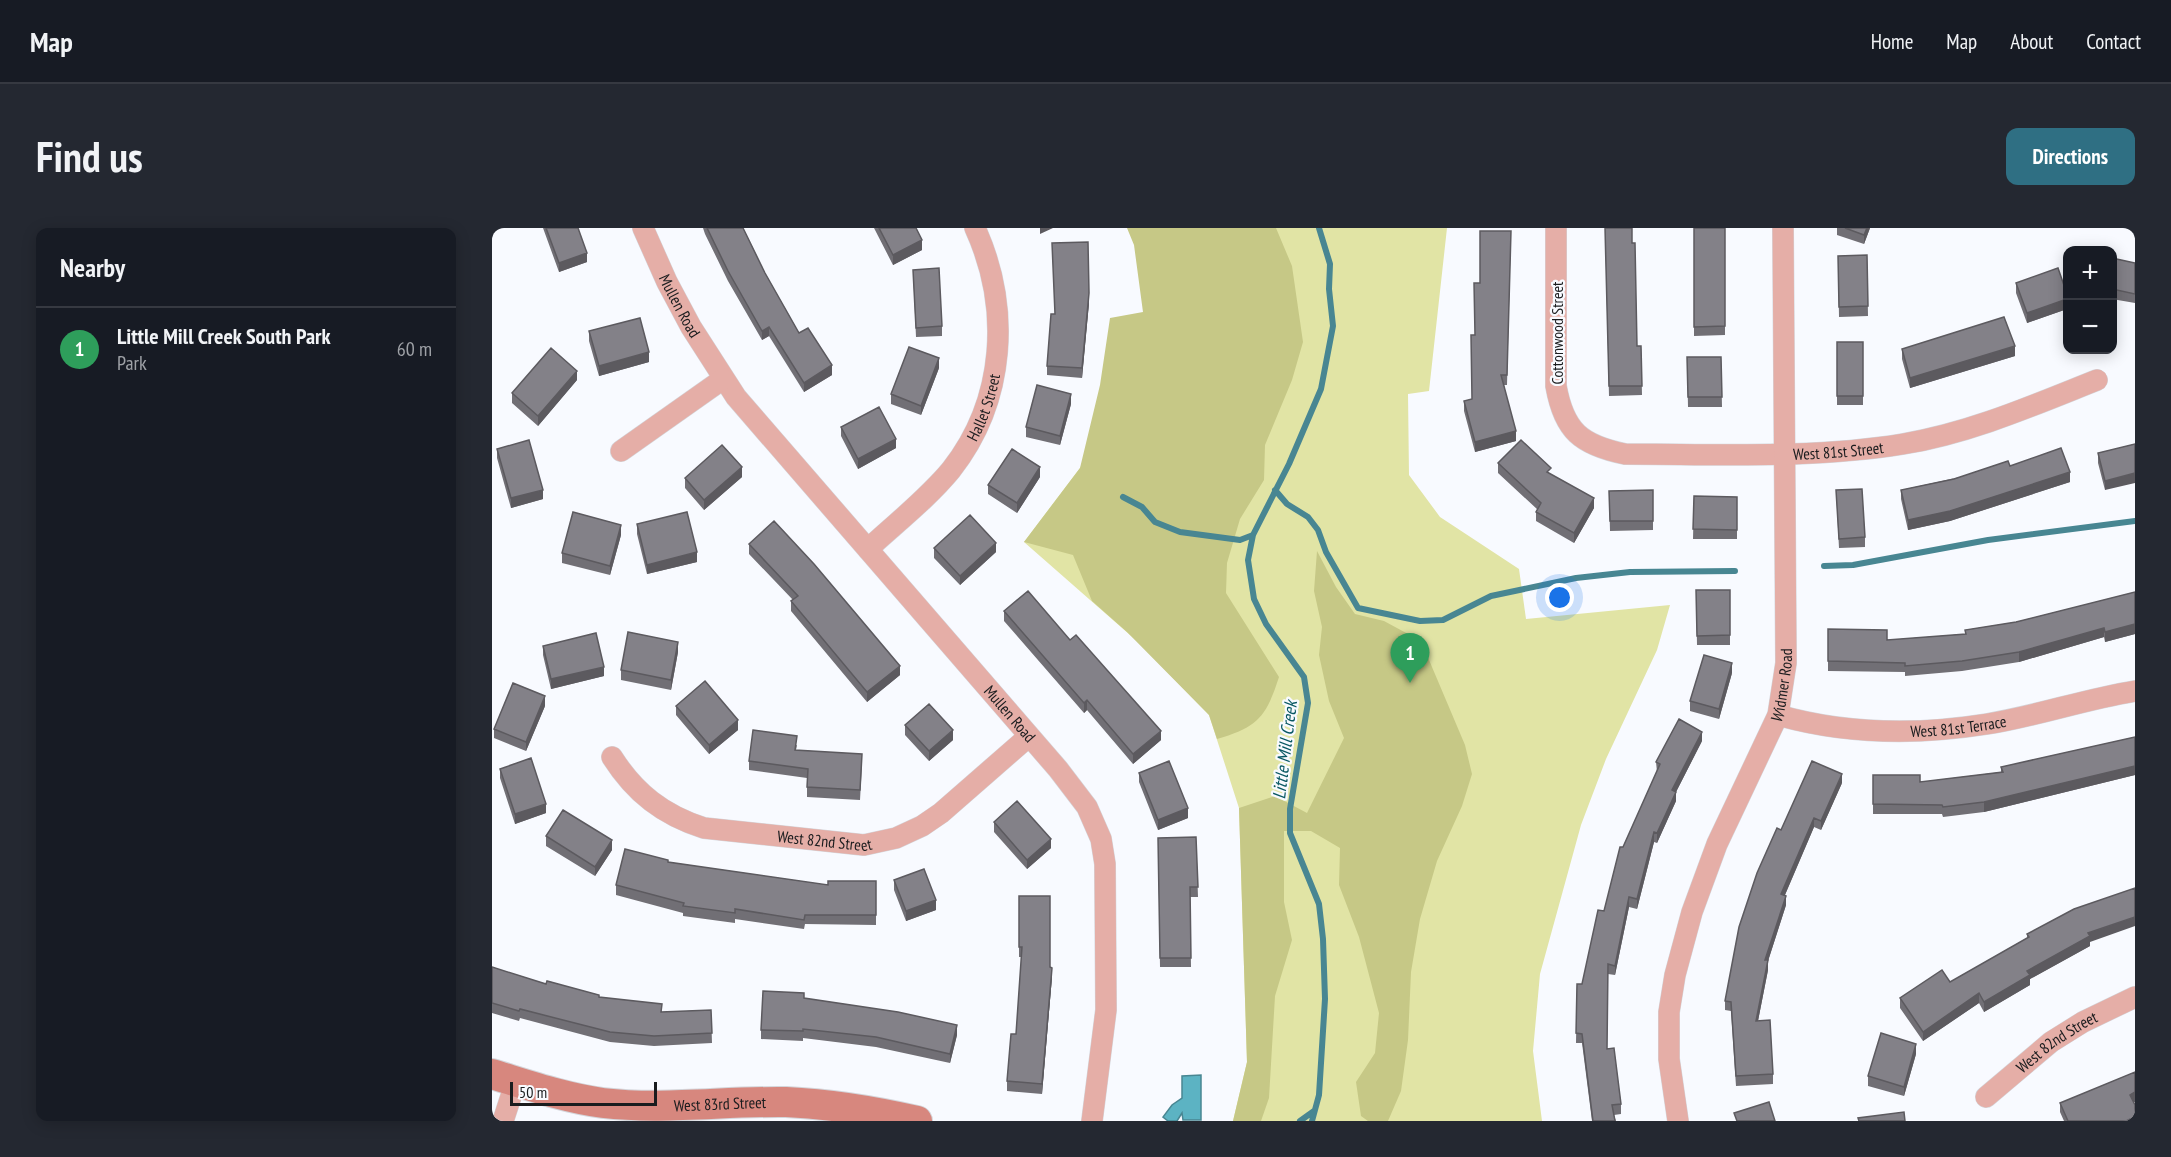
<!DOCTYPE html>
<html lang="en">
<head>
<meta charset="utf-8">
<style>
	body { margin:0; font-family:"PT Sans Narrow",sans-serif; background:#242831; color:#f1f3f6 }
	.controls { position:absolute; right:18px; top:18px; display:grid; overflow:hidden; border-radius:12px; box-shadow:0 3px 15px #0003 }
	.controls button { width:54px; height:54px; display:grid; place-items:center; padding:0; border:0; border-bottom:2px solid #363941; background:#171b24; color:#f1f3f6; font:30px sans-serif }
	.scale { position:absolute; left:18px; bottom:15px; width:147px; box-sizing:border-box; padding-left:6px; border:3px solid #1a1c1e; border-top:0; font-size:16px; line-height:21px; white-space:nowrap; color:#1a1c1e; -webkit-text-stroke:4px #f8faff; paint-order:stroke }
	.you { position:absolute; left:1068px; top:370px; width:21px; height:21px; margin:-15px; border:4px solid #fff; border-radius:50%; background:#1a73e8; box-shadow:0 0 0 9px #1a73e833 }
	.badge { display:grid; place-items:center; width:39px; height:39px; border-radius:50%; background:#2f6f83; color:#fff; font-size:20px; font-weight:700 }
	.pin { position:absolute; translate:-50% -50px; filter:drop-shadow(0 2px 3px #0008) }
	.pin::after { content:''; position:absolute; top:32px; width:21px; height:18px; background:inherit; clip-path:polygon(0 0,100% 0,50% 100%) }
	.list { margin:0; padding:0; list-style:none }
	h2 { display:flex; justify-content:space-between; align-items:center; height:78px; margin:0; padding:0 24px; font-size:26px }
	h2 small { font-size:20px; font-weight:400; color:#9ea1a6 }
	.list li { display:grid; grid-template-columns:39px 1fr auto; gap:18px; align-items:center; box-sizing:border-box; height:84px; padding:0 24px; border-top:2px solid #363941 }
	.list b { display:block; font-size:22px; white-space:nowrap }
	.list p { margin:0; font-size:20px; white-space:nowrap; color:#9ea1a6 }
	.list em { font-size:20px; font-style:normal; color:#9ea1a6 }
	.map { position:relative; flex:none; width:1643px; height:893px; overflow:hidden; border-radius:12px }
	header { display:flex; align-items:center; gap:36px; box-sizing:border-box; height:84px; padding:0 30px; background:#171b24; border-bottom:2px solid #363941 }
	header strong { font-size:28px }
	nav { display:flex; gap:33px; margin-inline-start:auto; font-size:21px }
	.intro { display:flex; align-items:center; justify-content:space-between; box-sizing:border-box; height:144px; padding:0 36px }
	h1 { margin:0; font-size:42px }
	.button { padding:15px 27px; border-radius:12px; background:#2f6f83; color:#fff; font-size:21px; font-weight:700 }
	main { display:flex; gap:36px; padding:0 36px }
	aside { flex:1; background:#171b24; border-radius:12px; box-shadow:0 3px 15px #0003 }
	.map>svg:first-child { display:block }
</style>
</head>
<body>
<header>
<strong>Map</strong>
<nav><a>Home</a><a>Map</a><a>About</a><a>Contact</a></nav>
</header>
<div class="intro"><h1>Find us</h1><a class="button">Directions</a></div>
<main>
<aside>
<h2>Nearby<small></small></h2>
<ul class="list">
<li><span class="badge" style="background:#2e9e5b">1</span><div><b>Little Mill Creek South Park</b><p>Park</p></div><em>60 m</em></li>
</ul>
</aside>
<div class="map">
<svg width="1643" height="893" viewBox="0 0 1643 893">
	<rect width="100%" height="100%" fill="#f8faff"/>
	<path fill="#e1e4a5" d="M647,0H955L937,163L916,166L917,247L948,289L1027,341L1034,391L1178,377L1165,422L1114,531L1089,597L1048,746L1041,823L1050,893H741L755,834L747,580L717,487L646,414L532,314L588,240L653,117Z"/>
	<path fill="#c6c886" d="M635,0H784L800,38L811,114L800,152L773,217L772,252L748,291L735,335L734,365L787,449C774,489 766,499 725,511L717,487L635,404L600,373L581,327L532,314L588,240L608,157L618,90L651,84L642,17Z
		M825,323L844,359L863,386L892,393L929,413L973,517L980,546L970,578L945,633L928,691L919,744L916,812L909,863L896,893H876L869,888L864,854L883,825L887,785L867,709L847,657L848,620L819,603H792V674L800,712L783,768L777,870L769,893H741L755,834L747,580L783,568L815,585L852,510L837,473L827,427L830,399L822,363Z"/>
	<path fill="#5cb3c3" stroke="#488692" stroke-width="1.5" d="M709,847V892H691L690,885L685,893H676L671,889L680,877L690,870V848Z"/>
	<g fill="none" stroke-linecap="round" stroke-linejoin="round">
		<path stroke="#488692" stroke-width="6" d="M783,262L795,276L816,289L826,302L834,324L866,380L928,393L951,392L999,368L1084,350L1138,344L1243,343
			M631,269L650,279L663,294L688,304L748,312L761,307
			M1332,338L1361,337L1496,312L1643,293
			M808,893L822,883
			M820,893L827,867L833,771L831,711L827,676L798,605V581L816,475L812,449L774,396L762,371L756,332L761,307L797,236L829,161L841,98L837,61L838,36L827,0"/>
		<defs>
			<g id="street">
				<path id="s1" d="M151,0L175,54L199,99L244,169L566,541L595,579L609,611L613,636L614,782L600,893"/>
				<path id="s2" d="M1064,0V158C1072,203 1089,217 1133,226C1225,226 1319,231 1411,216C1478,205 1542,177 1605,152"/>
				<path d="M129,223L231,151"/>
				<path id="s3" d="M376,321C404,295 435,271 459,242C514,172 519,79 483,0"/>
				<path id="s4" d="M1286,487C1353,506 1426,507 1495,496C1545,488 1593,471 1643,463"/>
				<path id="s5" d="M120,529C143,565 171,587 212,600L372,617L404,610L430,598L449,585L536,509"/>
				<path id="s6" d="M1494,869L1559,814L1591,794L1643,769"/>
				<path d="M11,893L24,853"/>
				<path id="s7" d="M1186,893L1177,831V784L1183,747L1200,684L1225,616L1286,487L1294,435L1291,0"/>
			</g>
			<g id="secondary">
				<path id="s8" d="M0,846C36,857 73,870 111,875C171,882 233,873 294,874C338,876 381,883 425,893"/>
			</g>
		</defs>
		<use href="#street" stroke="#d4d6db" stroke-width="22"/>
		<use href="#secondary" stroke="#d4d6db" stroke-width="32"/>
		<use href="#street" stroke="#e5aea7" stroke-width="21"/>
		<use href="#secondary" stroke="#d7877e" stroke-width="30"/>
	</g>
	<path fill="#716f75" d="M51,0H86L95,34L67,44Z
		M211,0H251L273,45L307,105L340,147L312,164L277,108L270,112L236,53L213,6Z
		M382,0H424L430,22L401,37Z
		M1113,0L1140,15L1145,118H1149L1150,167L1117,168Z
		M1202,0H1233V107L1202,108Z
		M1345,0H1378L1372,16L1345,7Z
		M1019,3L1015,157H1012L1024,213L983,224L972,183V173L980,171L983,107Z
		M1375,27L1376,88L1347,89L1346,28Z
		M1620,30L1643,35V75L1620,71Z
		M421,42L450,98V108L424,109Z
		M1524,55L1575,66V81L1535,95L1524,65Z
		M597,75L590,150L555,147V138L562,86Z
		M97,103L157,134L107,148L97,113Z
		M1345,114H1371V177H1345Z
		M1410,121L1523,128L1418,160L1410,131Z
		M1195,129H1229L1230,179H1196Z
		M447,140L429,187L399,176V166Z
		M85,152L46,198L20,175V165Z
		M579,176L568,217L534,209V199Z
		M349,199L404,220L366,241L349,208Z
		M1643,216L1613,262L1606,235V225Z
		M5,221L51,271L19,280L5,230Z
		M1006,235L1102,280L1082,315L1044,293V284L1046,282L1006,245Z
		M1518,238L1578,254L1458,293L1416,302L1409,271V262Z
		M250,249L212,282L193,260V250Z
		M548,249L525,285L496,266V257Z
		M1161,262V302L1118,303L1117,263Z
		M1344,262L1373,309V319L1347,320Z
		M1202,268L1245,269V311H1201Z
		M145,296L205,334L155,346L145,306Z
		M129,307L118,347L70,335V325Z
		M257,316L408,447L375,474L299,383V373L301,372L257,326Z
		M442,320L504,324L468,357L442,330Z
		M1204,362H1238V417H1205Z
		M1643,364V406L1613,414L1612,409L1527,434L1470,443L1413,448V444L1336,443V401L1395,412L1473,406V402L1524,394Z
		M512,383L578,412L669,512L641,536L595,482L592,485L512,393Z
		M51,418L112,448L59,461L51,427Z
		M186,424L179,462L129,452V442Z
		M1240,445L1227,491L1198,483V473Z
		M53,478L34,523L2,510V501Z
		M184,478L246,502L217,526L184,487Z
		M413,497L461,512L437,533L413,507Z
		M1643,509V547L1492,584L1451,589L1450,586H1381V547L1428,554L1509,544V539Z
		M1210,513L1184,564V573L1165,615L1162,614L1145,681L1137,679L1123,747L1116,746L1115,821L1129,876V886L1122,887L1124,893H1100L1090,815H1084L1085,756H1090L1131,619L1165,544L1164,534Z
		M305,517L304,522L370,536L368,572L315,569V550L257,542V533Z
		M8,541L54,585L23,596L8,550Z
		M647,545L696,590L666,602L647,554Z
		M1350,555L1329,602L1322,599L1293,667L1294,677L1276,733V742L1266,793L1281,846V856L1244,858L1239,783L1233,782V773L1289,602Z
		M502,594L559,620L535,641L502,604Z
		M54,608L120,622L103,648L54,618Z
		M704,609L706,669H698L699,739H668L666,610Z
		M176,634L336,657L384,653V697L313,696L312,701L243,691V695L191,688V685L124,667V657Z
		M402,652L444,682L414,693L402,662Z
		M527,668L558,739L560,749L550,866L515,863V853L524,806L530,729H527Z
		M1535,706L1598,714V718L1538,751V757L1492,784L1487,775L1431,813L1408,780V770L1458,754L1535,710Z
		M0,739L54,756L170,784L219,782L220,815L162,818L118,814L28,790L27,793L0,785Z
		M312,770L465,807L458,835L384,819L311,810V813L269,811V802Z
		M1424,826L1412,868L1376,858V848Z
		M1643,844V874H1642L1643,893H1572L1568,884V875Z"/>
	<path fill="#5c5a5f" d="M548,0H561L548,6Z
		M1375,0H1378L1372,16V7Z
		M430,12V22L401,37V27Z
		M95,25V34L67,44V35Z
		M597,65V75L590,150V140Z
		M1575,71V81L1535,95V85Z
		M277,99V108L270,112V103Z
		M1523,118V128L1418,160V150Z
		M157,124V134L107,148V138Z
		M447,130V140L429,187V178Z
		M340,137V147L312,164V155Z
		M85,143V152L46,198V188Z
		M579,166V176L568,217V208Z
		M1024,203V213L983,224V214Z
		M404,211V220L366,241V231Z
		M250,239V249L212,282V272Z
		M548,239V249L525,285V275Z
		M1578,244V254L1458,293L1416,302V292Z
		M1643,245V255L1613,262V253Z
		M51,262V271L19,280V270Z
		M1102,270V280L1082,315V305Z
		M129,297V307L118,347V338Z
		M504,315V324L468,357V348Z
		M205,324V334L155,346V337Z
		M1643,396V406L1613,414V404Z
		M1612,400V409L1527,434V424Z
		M186,414V424L179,462V452Z
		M1240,435V445L1227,491V481Z
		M408,438V447L375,474V464Z
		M112,439V448L59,461V451Z
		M53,468V478L34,523V514Z
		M595,472V482L592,485V475Z
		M246,492V502L217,526V517Z
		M461,502V512L437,533V523Z
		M669,503V512L641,536V526Z
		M1210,504V513L1184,564V573L1165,615V605L1180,562Z
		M1643,538V547L1492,584V574Z
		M1350,546V555L1329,602V593Z
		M54,576V585L23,596V586Z
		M696,580V590L666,602V592Z
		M1322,590V599L1289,676V666Z
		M1162,604V614L1145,681V671Z
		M559,611V620L535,641V632Z
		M120,612V622L103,648V639Z
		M1294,668V677L1276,733V742L1264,803V793L1273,732Z
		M1137,669V679L1123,747V738Z
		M444,672V682L414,693V683Z
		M1643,689V698L1598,714V718L1538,751V757L1492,784V774L1535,743L1596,705Z
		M560,740V749L550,866V856Z
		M1487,765V775L1431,813V804Z
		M465,797V807L458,835V826Z
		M1424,816V826L1412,868V859Z
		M1643,864V874L1638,876V867Z
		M1643,889V893H1634Z"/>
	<path fill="#838188" stroke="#5c5a5f" stroke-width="1.5" d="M54,0H86L95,25L67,35Z
		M215,0H251L273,45L307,105L316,100L340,137L312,155L277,99L270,103L236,43Z
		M387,0H424L430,12L401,27Z
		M1113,0H1140V15H1143L1145,118H1149L1150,158H1117Z
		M1202,0H1233V98L1202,99Z
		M1353,0H1375L1372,7Z
		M988,3H1019L1015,147H1009L1024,203L983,214L972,173L980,171L979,107H983L982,55H988Z
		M596,14L597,65L590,140L555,138L559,86H563L560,15Z
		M1375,27L1376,78L1347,79L1346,28Z
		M1620,30L1643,35V66L1620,61Z
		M447,40L450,98L424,100L421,42Z
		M1566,40L1575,66V71L1535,85L1524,55Z
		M1512,89L1523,118L1418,150L1410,121Z
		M148,90L157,124L107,138L97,103Z
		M1345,114H1371V168H1345Z
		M417,119L447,130L429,178L399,166Z
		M59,120L85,143L46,188L20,165Z
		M1195,129H1229L1230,169H1196Z
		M545,157L579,166L568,208L534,199Z
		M387,179L404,211L366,231L349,199Z
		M37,212L51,262L19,270L5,221Z
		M1029,212L1059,240L1055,244L1102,270L1082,305L1044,284L1049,275L1006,235Z
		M1643,216V245L1613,253L1606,225Z
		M230,217L250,239L212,272L193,250Z
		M1569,220L1578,244L1458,283L1416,292L1409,262L1462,251L1516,233L1518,238Z
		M520,221L548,239L525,275L496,257Z
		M1370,261L1373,309L1347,311L1344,262Z
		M1161,262V293H1118L1117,263Z
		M1202,268L1245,269V302L1201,301Z
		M81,284L129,297L118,338L70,325Z
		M195,284L205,324L155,337L145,296Z
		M478,287L504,315L468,348L442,320Z
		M282,293L322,336L408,438L375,464L299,373L306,368L257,316Z
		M1204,362H1238V407L1205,408Z
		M536,363L578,412L584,407L669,503L641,526L595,472L592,475L512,383Z
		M1643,364V396L1613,404L1612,400L1527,424L1470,433L1413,438V435L1336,433V401L1395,402V412L1474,406L1473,402L1524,394Z
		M136,404L186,414L179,452L129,442Z
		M104,405L112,439L59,451L51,418Z
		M1212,427L1240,435L1227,481L1198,473Z
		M213,453L246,492L217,517L184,478Z
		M21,455L53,468L34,514L2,501Z
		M437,476L461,502L437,523L413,497Z
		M1187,491L1210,504L1180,562L1184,564L1165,605L1162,604L1145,671L1137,669L1123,738L1116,736L1115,821L1122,820L1129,876L1120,877L1123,893H1101L1090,806L1084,805L1085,756H1090L1106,682L1112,683L1128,619H1131L1168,536L1164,534Z
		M261,502L305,508L303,522L370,526L368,562L315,559L316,541L257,533Z
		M1643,509V538L1492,574L1451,579L1450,577L1381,576V547H1428V554L1511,544L1509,539Z
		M39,530L54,576L23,586L8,541Z
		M677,533L696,580L666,592L647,545Z
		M1320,533L1350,546L1329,593L1322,590L1289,666L1294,668L1273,732H1276L1264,793L1278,792L1281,846L1244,848L1239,774L1233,773L1247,699L1265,645L1285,600L1289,602Z
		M525,573L559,611L535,632L502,594Z
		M71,582L120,612L103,639L54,608Z
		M704,609L706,659H698L699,730H668L666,610Z
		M133,621L176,632V634L336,657V653H384V687H313L312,692L243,681V685L191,678L192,675L124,657Z
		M432,641L444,672L414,683L402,652Z
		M1643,660V689L1596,705L1598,708L1535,743L1538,747L1492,774L1487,765L1431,804L1408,770L1450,742L1458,754L1537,709L1535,706L1582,681Z
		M527,668H558V739L560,740L550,856L515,853L519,806H524L530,719H527Z
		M0,739L54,756L55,753L107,767V769L170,776L169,784L219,782L220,805L162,808L118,804L28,781L27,783L0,775Z
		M271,763L312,765V770L406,784L465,797L458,826L384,809L311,801V803L269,802Z
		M1389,805L1424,816L1412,859L1376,848Z
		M1643,844V864L1638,867L1643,877V889L1634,893H1576L1568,875Z
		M1277,874L1283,893H1245L1242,885Z
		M1412,884L1413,893H1367L1366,890Z"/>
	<g text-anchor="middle" stroke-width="4.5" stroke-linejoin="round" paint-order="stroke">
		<g font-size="16" fill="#1a1c1e" stroke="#f8faff">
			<text dy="6" stroke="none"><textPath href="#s1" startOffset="86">Mullen Road</textPath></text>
			<text transform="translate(1065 105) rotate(-90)" y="6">Cottonwood Street</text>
			<text dy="6" stroke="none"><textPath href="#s3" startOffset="186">Hallet Street</textPath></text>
			<text dy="6" stroke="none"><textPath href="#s2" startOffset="477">West 81st Street</textPath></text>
			<text dy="6" stroke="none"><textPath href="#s7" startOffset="458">Widmer Road</textPath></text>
			<text dy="6" stroke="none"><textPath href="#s1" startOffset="612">Mullen Road</textPath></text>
			<text dy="6" stroke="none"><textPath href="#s4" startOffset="182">West 81st Terrace</textPath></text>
			<text dy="6" stroke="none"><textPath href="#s5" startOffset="240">West 82nd Street</textPath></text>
			<text dy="6" stroke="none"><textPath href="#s6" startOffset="90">West 82nd Street</textPath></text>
			<text dy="6" stroke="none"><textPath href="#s8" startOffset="232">West 83rd Street</textPath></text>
		</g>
		<g font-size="18" font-style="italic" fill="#095863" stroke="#f8faff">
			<text transform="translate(793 522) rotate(-83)" y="6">Little Mill Creek</text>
		</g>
	</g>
</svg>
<div class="controls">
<button>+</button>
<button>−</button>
</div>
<div class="scale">50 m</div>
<div class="you"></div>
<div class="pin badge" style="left:918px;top:455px;background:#2e9e5b">1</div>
</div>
</main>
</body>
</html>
